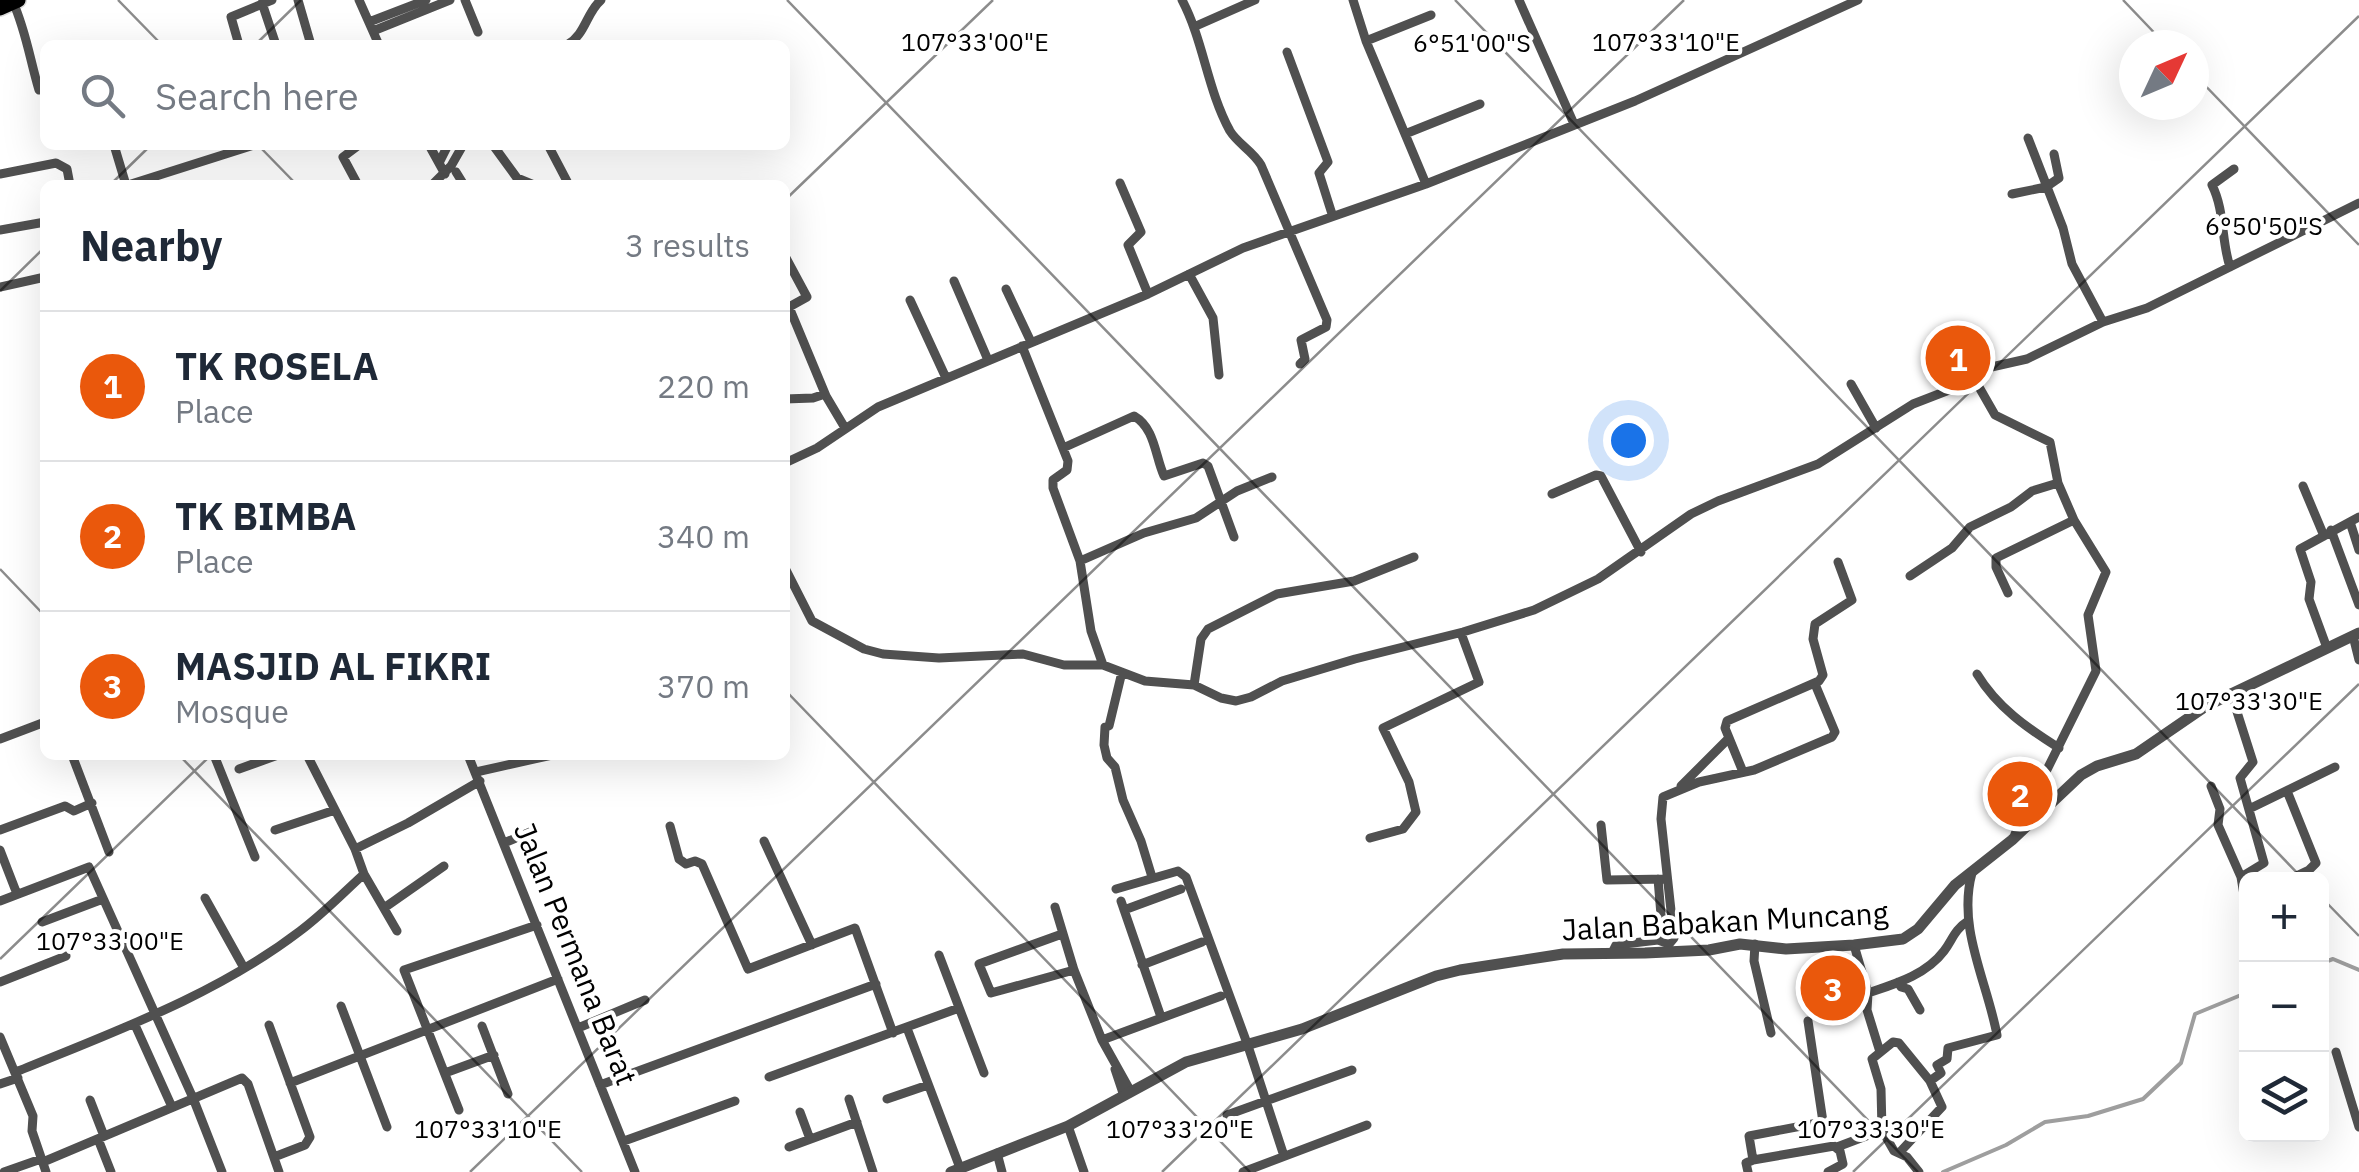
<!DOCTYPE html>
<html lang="en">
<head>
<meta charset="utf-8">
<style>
	body { margin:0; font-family:"IBM Plex Sans",sans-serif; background:#f2f2f3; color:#1f2937 }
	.controls { position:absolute; right:30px; bottom:30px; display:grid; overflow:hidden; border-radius:15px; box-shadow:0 10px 40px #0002 }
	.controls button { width:90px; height:90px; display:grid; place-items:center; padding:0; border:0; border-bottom:2px solid #e0e1e3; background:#fff; color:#1f2937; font:50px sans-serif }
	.compass { position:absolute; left:2119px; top:30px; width:90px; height:90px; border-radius:50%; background:#fff; box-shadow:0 10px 40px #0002; rotate:46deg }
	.you { position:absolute; left:1628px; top:440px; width:35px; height:35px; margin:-25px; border:8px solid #fff; border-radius:50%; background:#1a73e8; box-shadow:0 0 0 15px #1a73e833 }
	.badge { display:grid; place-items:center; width:65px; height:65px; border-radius:50%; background:#ea580c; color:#fff; font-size:32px; font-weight:700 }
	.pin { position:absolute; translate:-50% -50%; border:5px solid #fff; box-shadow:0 2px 10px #0006 }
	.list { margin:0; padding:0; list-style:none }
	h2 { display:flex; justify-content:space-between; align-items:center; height:130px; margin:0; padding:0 40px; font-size:42px }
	h2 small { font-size:32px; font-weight:400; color:#747a83 }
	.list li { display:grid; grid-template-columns:65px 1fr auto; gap:30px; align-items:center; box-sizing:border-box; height:150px; padding:0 40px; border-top:2px solid #e0e1e3 }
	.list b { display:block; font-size:38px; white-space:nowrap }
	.list p { margin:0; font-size:32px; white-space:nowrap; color:#747a83 }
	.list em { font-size:32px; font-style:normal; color:#747a83 }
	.icon { flex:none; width:55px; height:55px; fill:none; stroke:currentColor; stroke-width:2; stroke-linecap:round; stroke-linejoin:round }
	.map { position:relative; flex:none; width:2359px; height:1172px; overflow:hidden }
	.search { position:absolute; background:#fff; box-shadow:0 10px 40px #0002; left:40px; top:40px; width:750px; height:110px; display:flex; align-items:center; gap:25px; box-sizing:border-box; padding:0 35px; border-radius:15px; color:#747a83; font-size:38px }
	.panel { position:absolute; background:#fff; box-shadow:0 10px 40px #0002; left:40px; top:180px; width:750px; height:580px; border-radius:15px }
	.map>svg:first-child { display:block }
</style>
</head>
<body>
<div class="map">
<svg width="2359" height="1172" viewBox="0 0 2359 1172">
	<rect width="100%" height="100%" fill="#fff"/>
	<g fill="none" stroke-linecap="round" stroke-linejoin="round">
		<path stroke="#9e9e9e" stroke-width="4" d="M2322,963L2333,959L2359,970
			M1943,1172L2006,1145L2045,1122L2088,1116L2143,1099L2181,1063L2195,1014L2246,993"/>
		<defs>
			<path id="primary" d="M0,8L18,0"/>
		</defs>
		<use href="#primary" stroke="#dbdbdb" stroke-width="18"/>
		<path stroke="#505050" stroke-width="9" d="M298,0L311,45
			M359,0L379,45
			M465,0L478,32
			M1182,0C1204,42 1207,89 1230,131C1238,144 1253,151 1261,165L1327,320L1326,327L1301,340L1305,359L1300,364
			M1353,0L1366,41L1426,184
			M1519,0L1574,124
			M13,2C26,31 30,60 39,90
			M262,3L276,45
			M369,22L426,0
			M1196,26L1255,0
			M373,31L450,0
			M1366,41L1431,15
			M239,45L231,17L272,0
			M567,45C586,34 586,13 601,0
			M1287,52L1328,162L1319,173L1332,214
			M1405,134L1480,104
			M2028,138L2063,228L2072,264L2103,322
			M114,145L126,185
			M429,145L445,174
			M493,145L517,178L534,185
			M548,145L569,185
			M439,163L448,145
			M456,172L464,185
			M0,174L56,163L67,169L70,185
			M1120,183L1141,232L1128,245L1148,294
			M128,185L254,145
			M358,185L343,157L359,145
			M432,185L451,166L463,145
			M2012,194L2046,187L2059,178L2054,154
			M0,230L45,222
			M785,256L807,297L789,307L826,396L845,428
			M2230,267C2221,240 2225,211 2212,185L2234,169
			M1189,274L1213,318L1219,375
			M954,281L988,360
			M0,287L45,277
			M1006,289L1031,342
			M910,300L946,378
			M1022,346L1068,461L1067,470L1053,480V488L1080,561L1091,631L1103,665
			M1851,384L1876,428
			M785,399L813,398L825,394
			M1063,448L1134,416C1155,428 1155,456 1164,476L1203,463L1208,466L1234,537
			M785,463L817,448L878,407L1148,294L1243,248L1426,184L1635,101L1858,0
			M2303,486L2324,536
			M1552,494L1596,475L1601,476L1641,552
			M2350,522L2359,550
			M2331,530L2359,605
			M1080,561L1144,533L1196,518L1237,491L1272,477
			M785,568L812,621L864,649L883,654L939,658L1023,654L1064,665H1103L1145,681L1194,685L1221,698L1236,701L1251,697L1282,681L1355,659L1463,632L1534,610L1598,579L1691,514L1718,501L1818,464L1913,404L1975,380
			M1910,576L1952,548L1970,527L2011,507L2032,491L2058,483
			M2008,593L1996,567V558L2074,520
			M2353,636L2359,660
			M2327,648L2309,599L2311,582L2300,549L2359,517
			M1122,672L1109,726L1105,727L1104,745L1107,758L1115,767L1123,800L1141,841L1152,877
			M1977,674C1997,707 2027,728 2059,748
			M1194,685L1201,639L1208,629L1277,594L1354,581L1414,557
			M2231,693L2253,762L2240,778L2264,863L2241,877
			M0,739L45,722
			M72,755L109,852
			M214,755L255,857
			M307,755L355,849L364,874L397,931
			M468,755L635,1172
			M239,769L278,755
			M476,772L552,755
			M1743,772L1725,728L1727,721L1819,681L1823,675L1813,639L1815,624L1852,600L1838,562
			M1681,786L1729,738
			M2211,786L2220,809L2218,825L2241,877L2246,907
			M2287,791L2316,863L2309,870L2288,880
			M2249,809L2335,767
			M1601,825L1607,880L1667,879
			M670,826L679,859L686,864L695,861L702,864L748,969L855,928L893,1033
			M0,830L65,806L74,811L92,803
			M275,830L335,810
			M2015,834L2096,671L2088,615L2106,572L2074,520L2058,483L2050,442L1995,415L1975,380L1987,368L2027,359L2103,322L2147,308L2359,203
			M1370,838L1403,829L1416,812L1409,782L1383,728L1479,682L1461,633
			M764,841L812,945
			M504,843L535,830
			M355,849L408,823L480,781
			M0,850L17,894
			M1658,879L1662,927L1658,940
			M1116,889L1178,871L1186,877L1248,1046L1284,1156
			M205,898L244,968
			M0,901L89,867L193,1098L222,1172
			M1121,901L1161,1017
			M1055,907L1074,970L1102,1040L1131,1092
			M384,908L444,866
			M1124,910L1181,889
			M42,922L103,899
			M1062,934L979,964L991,993L1074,970
			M1755,944L1754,961L1771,1033
			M1854,945L1868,993L1867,1010L1880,1052
			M1612,953L1616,945L1658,940L1669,944L1674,938L1661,819L1663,797L1699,782L1754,770L1832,737L1835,732L1815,684
			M939,955L984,1073
			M1142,965L1202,942
			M0,982L66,956
			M1898,982L1901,987L1908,989L1920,1010
			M1868,993C1895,984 1926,975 1944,951C1953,939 1954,930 1968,921
			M341,1006L387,1127
			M135,1025L172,1107
			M269,1025L310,1137L305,1145L274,1157
			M482,1026L508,1094
			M578,1028L645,1000
			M907,1028L960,1168
			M0,1037L33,1116L32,1131L46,1172
			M1102,1040L1221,996
			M2336,1052L2359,1127
			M1115,1069L1124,1096
			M16,1072C113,1032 215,996 300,931C323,914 343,893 364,874
			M445,1073L494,1055
			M769,1077L959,1008
			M290,1083L558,979
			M0,1084L18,1078
			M600,1085L876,984
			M849,1099L873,1172
			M887,1099L928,1085
			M90,1100L104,1136
			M459,1110L404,970L537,925
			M800,1112L810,1139
			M1227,1115L1352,1070
			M1068,1126L1084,1172
			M98,1139L111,1172
			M624,1141L735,1101
			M789,1147L857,1122
			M1837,1147L1882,1130
			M1900,1152L1942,1107L1930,1081
			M997,1153L1002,1172
			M1753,1160L1834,1146L1840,1151L1843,1164L1828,1172
			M43,1162L242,1078L248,1084L279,1172
			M4,1172L41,1159
			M1243,1172L1367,1125
			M1748,1172L1746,1163L1753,1160L1749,1136L1823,1122L1808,1021
			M1919,1172L1907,1157L1894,1151L1882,1130L1881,1089L1872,1059L1893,1042L1899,1043L1930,1081L1941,1073L1937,1065L1947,1059L1948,1048L1997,1035C1987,981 1957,928 1972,873"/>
		<path stroke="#505050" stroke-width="11" d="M951,1172L1068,1126L1186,1062L1302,1029L1436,976L1460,970L1563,954L1645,953L1709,950L1740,944L1786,949L1854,945L1903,939L1918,929L1955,885L2012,840L2081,775L2097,766L2136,754L2206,706L2359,633"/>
		<use href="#primary" stroke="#000" stroke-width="15"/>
	</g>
	<path fill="none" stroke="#000" stroke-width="2.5" stroke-opacity="0.45" d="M118,0L162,45M787,0L1918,1172M1455,0L2304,880M2123,0L2166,45M255,45L301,0M2194,74L2359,245M258,145L297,185M110,185L151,145M785,200L993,0M0,291L45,247M0,569L45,616M785,690L1250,1172M179,755L582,1172M2322,898L2359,936M0,959L211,755M470,1172L1684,0M1162,1172L2359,16M1853,1172L2359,684"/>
	<g text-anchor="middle" stroke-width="8" stroke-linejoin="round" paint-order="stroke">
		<g font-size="30" fill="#000" stroke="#fff">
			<text transform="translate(1725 922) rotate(-3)" y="10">Jalan Babakan Muncang</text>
			<text transform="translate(575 954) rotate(68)" y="10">Jalan Permana Barat</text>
		</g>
	</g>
	<g font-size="25" text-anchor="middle" fill="#000" stroke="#fff" stroke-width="8" stroke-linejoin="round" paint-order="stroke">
		<text x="975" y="51">107°33'00"E</text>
		<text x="1666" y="51">107°33'10"E</text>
		<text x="1472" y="52">6°51'00"S</text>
		<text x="2264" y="235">6°50'50"S</text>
		<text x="2249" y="710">107°33'30"E</text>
		<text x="110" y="950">107°33'00"E</text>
		<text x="488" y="1138">107°33'10"E</text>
		<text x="1180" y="1138">107°33'20"E</text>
		<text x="1871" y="1138">107°33'30"E</text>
	</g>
</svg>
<div class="controls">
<button>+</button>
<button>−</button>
<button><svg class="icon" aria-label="layers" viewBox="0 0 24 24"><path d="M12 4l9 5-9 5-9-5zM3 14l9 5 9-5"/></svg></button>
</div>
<svg class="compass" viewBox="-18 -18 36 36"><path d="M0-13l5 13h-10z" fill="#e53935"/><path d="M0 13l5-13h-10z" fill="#747a83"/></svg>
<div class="you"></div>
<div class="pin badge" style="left:1958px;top:358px">1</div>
<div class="pin badge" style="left:2020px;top:794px">2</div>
<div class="pin badge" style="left:1833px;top:988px">3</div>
<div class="search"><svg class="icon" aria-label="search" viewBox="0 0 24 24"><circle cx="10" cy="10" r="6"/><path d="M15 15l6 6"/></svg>Search here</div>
<section class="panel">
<h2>Nearby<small>3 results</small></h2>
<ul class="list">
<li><span class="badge">1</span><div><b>TK ROSELA</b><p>Place</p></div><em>220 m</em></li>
<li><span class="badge">2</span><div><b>TK BIMBA</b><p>Place</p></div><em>340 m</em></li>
<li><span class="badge">3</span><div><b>MASJID AL FIKRI</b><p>Mosque</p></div><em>370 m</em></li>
</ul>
</section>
</div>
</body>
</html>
